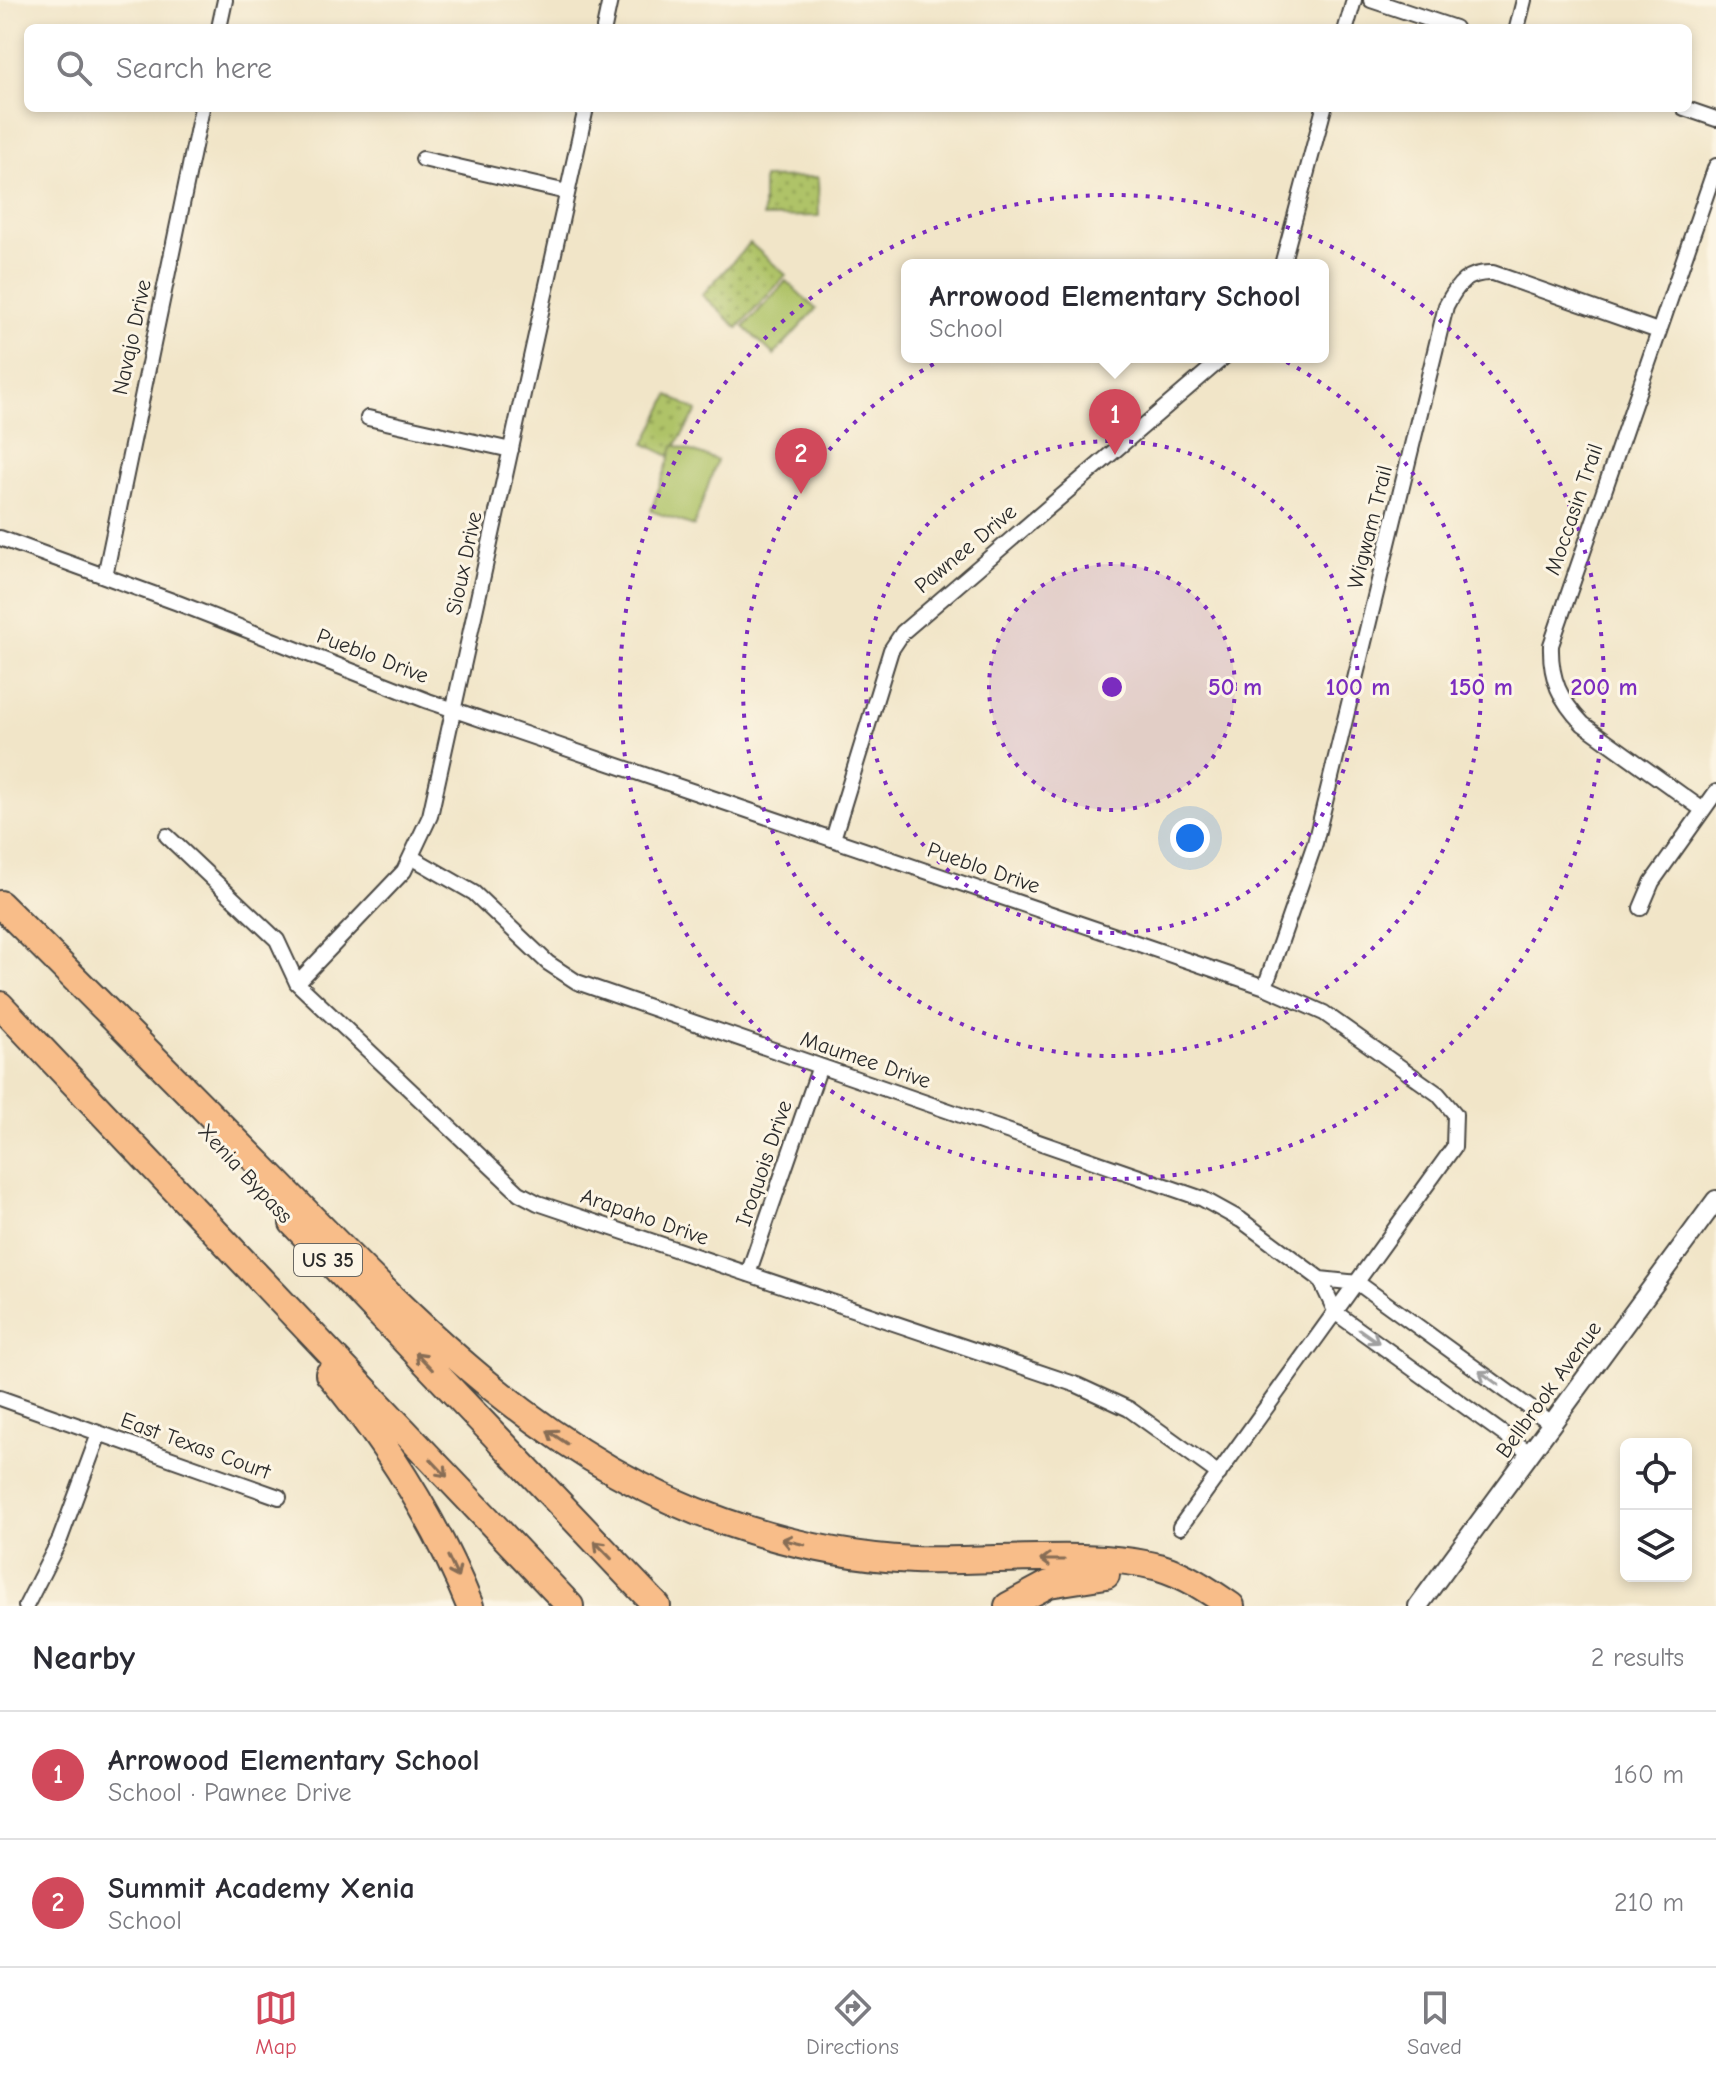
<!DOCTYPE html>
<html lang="en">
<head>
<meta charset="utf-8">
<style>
	body { margin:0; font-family:"Comic Neue",sans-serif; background:#f7f7f7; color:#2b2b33 }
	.controls { position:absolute; right:24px; bottom:24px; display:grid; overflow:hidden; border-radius:12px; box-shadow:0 4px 12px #0003 }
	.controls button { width:72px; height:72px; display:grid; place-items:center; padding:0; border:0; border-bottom:2px solid #e1e1e2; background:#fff; color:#2b2b33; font:40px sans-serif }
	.you { position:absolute; left:1190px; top:838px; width:28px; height:28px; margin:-20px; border:6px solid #fff; border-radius:50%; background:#1a73e8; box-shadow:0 0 0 12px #1a73e833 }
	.badge { display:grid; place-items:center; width:52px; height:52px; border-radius:50%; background:#d1495b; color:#fff; font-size:26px; font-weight:700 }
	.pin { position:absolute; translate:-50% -66px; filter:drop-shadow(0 2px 4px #0008) }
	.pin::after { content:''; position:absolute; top:42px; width:28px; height:24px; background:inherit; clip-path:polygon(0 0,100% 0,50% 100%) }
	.popup { position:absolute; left:901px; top:259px; width:428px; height:104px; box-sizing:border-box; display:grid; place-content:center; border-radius:12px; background:#fff; filter:drop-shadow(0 2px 6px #0005); font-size:26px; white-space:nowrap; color:#7c7c81 }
	.popup b { font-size:30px; color:#2b2b33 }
	.popup::after { content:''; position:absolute; left:50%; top:100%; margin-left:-16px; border:16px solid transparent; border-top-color:#fff }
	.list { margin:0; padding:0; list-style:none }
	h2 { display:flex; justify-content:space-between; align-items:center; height:104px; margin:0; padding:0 32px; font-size:34px }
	h2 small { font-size:26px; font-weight:400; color:#7c7c81 }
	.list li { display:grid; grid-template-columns:52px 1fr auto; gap:24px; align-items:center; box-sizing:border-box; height:128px; padding:0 32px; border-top:2px solid #e1e1e2 }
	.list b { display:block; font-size:30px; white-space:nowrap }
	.list p { margin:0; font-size:26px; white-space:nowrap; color:#7c7c81 }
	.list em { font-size:26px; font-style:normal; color:#7c7c81 }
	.icon { flex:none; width:44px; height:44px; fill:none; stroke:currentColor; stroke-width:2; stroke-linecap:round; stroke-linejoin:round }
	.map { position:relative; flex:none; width:1716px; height:1606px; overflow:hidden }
	.search { position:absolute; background:#fff; box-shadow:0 4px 12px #0003; left:24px; right:24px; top:24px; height:88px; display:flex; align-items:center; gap:20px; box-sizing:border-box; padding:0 28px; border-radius:12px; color:#7c7c81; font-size:30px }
	.sheet { height:360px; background:#fff }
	nav { display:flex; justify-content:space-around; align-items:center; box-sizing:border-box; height:112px; border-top:2px solid #e1e1e2; background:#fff; font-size:22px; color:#7c7c81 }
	nav a { display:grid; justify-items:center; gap:4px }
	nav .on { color:#d1495b }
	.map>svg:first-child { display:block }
</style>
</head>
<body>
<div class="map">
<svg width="1716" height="1606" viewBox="0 0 1716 1606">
	<defs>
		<pattern id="grass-dots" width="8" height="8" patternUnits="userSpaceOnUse" patternTransform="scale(2)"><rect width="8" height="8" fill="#afc367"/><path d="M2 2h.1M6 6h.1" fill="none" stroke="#8f9f55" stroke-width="1.8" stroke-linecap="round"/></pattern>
	</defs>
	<rect width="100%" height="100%" fill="#fcf5e5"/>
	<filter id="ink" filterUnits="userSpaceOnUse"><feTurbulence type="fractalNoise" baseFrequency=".0125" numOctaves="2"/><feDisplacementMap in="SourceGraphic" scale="16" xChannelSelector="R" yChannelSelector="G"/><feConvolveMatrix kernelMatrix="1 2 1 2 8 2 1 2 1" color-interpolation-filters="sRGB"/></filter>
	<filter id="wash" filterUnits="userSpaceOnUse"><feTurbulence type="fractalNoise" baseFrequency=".006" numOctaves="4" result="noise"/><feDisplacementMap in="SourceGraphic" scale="32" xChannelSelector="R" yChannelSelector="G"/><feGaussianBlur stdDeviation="1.8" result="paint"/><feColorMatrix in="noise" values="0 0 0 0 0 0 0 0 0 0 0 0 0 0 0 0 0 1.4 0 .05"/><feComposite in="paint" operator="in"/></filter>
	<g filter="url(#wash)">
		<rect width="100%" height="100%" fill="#f1e5c8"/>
		<path fill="url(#grass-dots)" stroke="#6d7749" stroke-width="2" d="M818,177L819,216L763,217V178Z
			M750,243L786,275L738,328L702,295Z
			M669,395L697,411L669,456L645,444Z"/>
		<path fill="#afc367" stroke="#6d7749" stroke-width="2" d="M786,281L816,309L774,355L744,327Z
			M674,445L717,460L694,526L651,511Z"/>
	</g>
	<g filter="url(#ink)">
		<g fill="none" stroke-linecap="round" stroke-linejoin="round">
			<defs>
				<path id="minor" d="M1371,0L1455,28
					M219,28L225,0
					M604,28L610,0
					M1346,28L1354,0
					M1517,28L1524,0
					M1684,108L1716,119
					M423,159L567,192
					M1282,265L1324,108
					M368,418L511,450
					M0,538L178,603L428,701L1265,987L1324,1013L1438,1094L1455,1114L1454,1147L1180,1527
					M105,576L202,108
					M1703,810L1583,724C1560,700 1550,679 1551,645L1716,166
					M167,836L277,940L297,983L519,1193L538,1203L1077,1385L1129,1409L1219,1474
					M833,839L891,650L903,632L1224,357
					M413,858L474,893L548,963L577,982L1203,1199L1241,1220L1320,1279L1336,1313L1531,1454
					M1641,908L1652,882L1716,792
					M297,983L404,871L430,816L586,108
					M1265,987L1315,843L1446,306C1458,283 1467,272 1493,273L1658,331
					M748,1274L820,1066
					M1320,1279L1358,1283L1552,1424
					M0,1398L279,1497
					M26,1606L60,1539L99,1434"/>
				<path id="tertiary" d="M1418,1606L1716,1200"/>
				<path id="motorway" d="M0,904C90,993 179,1083 268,1173C403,1310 538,1458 725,1522C785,1543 850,1557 914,1560C988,1563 1090,1549 1159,1567C1186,1575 1208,1590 1231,1606
					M0,1005L570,1606
					M293,1223L657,1606
					M329,1374C387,1444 436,1521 470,1606
					M1008,1606L1049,1584L1106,1575"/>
			</defs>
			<use href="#minor" stroke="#494743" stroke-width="18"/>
			<use href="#tertiary" stroke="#494743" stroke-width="22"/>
			<use href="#motorway" stroke="#494743" stroke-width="30"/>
			<use href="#minor" stroke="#fff" stroke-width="14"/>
			<use href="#tertiary" stroke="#fff" stroke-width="18"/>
			<use href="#motorway" stroke="#f8bd89" stroke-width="26"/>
		</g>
		<defs><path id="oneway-shaft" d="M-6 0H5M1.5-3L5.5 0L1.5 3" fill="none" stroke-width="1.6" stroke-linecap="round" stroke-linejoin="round" transform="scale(2)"/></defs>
		<g stroke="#a0a0a0">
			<use href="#oneway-shaft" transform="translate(1369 1336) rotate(35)"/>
			<use href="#oneway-shaft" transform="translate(1489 1378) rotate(-144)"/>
		</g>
		<g stroke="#876d55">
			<use href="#oneway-shaft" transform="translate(424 1361) rotate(-134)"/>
			<use href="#oneway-shaft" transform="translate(557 1437) rotate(-146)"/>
			<use href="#oneway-shaft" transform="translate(439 1468) rotate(47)"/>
			<use href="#oneway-shaft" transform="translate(793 1542) rotate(-167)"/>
			<use href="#oneway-shaft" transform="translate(603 1550) rotate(-134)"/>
			<use href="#oneway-shaft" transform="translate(1052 1560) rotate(180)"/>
			<use href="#oneway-shaft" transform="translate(453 1567) rotate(65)"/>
		</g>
	</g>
	<circle cx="1112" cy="687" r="123" fill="#7b2cbf" fill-opacity=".12"/>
	<g fill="none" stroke="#7b2cbf" stroke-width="4" stroke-dasharray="4 8">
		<circle cx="1112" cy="687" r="123"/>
		<circle cx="1112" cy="687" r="246"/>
		<circle cx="1112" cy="687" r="369"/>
		<circle cx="1112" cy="687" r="492"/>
	</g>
	<g text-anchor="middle" stroke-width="6" stroke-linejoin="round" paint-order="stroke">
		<rect fill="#fcf5e5" stroke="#6a6863" stroke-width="2" x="294" y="1244" width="68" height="32" rx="6"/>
		<g font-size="20" font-weight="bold" fill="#2b2b2b">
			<text x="328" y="1267">US 35</text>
		</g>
		<g font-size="22" fill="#2b2b2b" stroke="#fcf5e5">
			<text transform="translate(131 337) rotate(-78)" y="8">Navajo Drive</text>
			<text transform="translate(1573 509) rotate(-71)" y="8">Moccasin Trail</text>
			<text transform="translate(1369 527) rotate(-76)" y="8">Wigwam Trail</text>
			<text transform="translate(965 548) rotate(-40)" y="8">Pawnee Drive</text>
			<text transform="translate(463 563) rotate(-78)" y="8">Sioux Drive</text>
			<text transform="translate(373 655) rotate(21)" y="8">Pueblo Drive</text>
			<text transform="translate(984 867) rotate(19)" y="8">Pueblo Drive</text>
			<text transform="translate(866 1059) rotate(19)" y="8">Maumee Drive</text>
			<text transform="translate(763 1163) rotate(-71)" y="8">Iroquois Drive</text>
			<text transform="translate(246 1173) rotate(47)" y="8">Xenia Bypass</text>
			<text transform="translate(645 1216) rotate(19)" y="8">Arapaho Drive</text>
			<text transform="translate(1548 1389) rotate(-54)" y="8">Bellbrook Avenue</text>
			<text transform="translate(196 1445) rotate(20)" y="8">East Texas Court</text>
		</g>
	</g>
	<circle cx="1112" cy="687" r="12" fill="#7b2cbf" stroke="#fcf5e5" stroke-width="4"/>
	<g font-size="24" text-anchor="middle" font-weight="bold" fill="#7b2cbf" stroke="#fcf5e5" stroke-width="6" stroke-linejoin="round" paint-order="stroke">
		<text x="1235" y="695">50 m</text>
		<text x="1358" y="695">100 m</text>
		<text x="1481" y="695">150 m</text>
		<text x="1604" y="695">200 m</text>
	</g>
</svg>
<div class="controls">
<button><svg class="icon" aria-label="locate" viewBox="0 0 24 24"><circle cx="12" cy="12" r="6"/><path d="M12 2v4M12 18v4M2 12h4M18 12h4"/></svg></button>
<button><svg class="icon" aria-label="layers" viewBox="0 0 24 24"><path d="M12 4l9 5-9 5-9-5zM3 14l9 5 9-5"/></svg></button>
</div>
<div class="you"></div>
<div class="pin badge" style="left:1115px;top:455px">1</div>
<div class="popup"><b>Arrowood Elementary School</b>School</div>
<div class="pin badge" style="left:801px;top:494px">2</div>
<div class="search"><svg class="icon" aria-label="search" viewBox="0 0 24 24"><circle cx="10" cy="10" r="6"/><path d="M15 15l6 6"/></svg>Search here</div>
</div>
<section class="sheet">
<h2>Nearby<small>2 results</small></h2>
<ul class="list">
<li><span class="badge">1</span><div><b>Arrowood Elementary School</b><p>School · Pawnee Drive</p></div><em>160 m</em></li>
<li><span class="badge">2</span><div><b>Summit Academy Xenia</b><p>School</p></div><em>210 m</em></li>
</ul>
</section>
<nav>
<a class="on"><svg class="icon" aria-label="map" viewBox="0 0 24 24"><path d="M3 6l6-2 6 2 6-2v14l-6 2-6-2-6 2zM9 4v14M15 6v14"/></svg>Map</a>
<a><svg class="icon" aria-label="directions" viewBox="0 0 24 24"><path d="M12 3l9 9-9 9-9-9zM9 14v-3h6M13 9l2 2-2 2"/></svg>Directions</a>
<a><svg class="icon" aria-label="saved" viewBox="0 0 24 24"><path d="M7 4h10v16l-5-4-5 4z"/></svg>Saved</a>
</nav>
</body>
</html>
